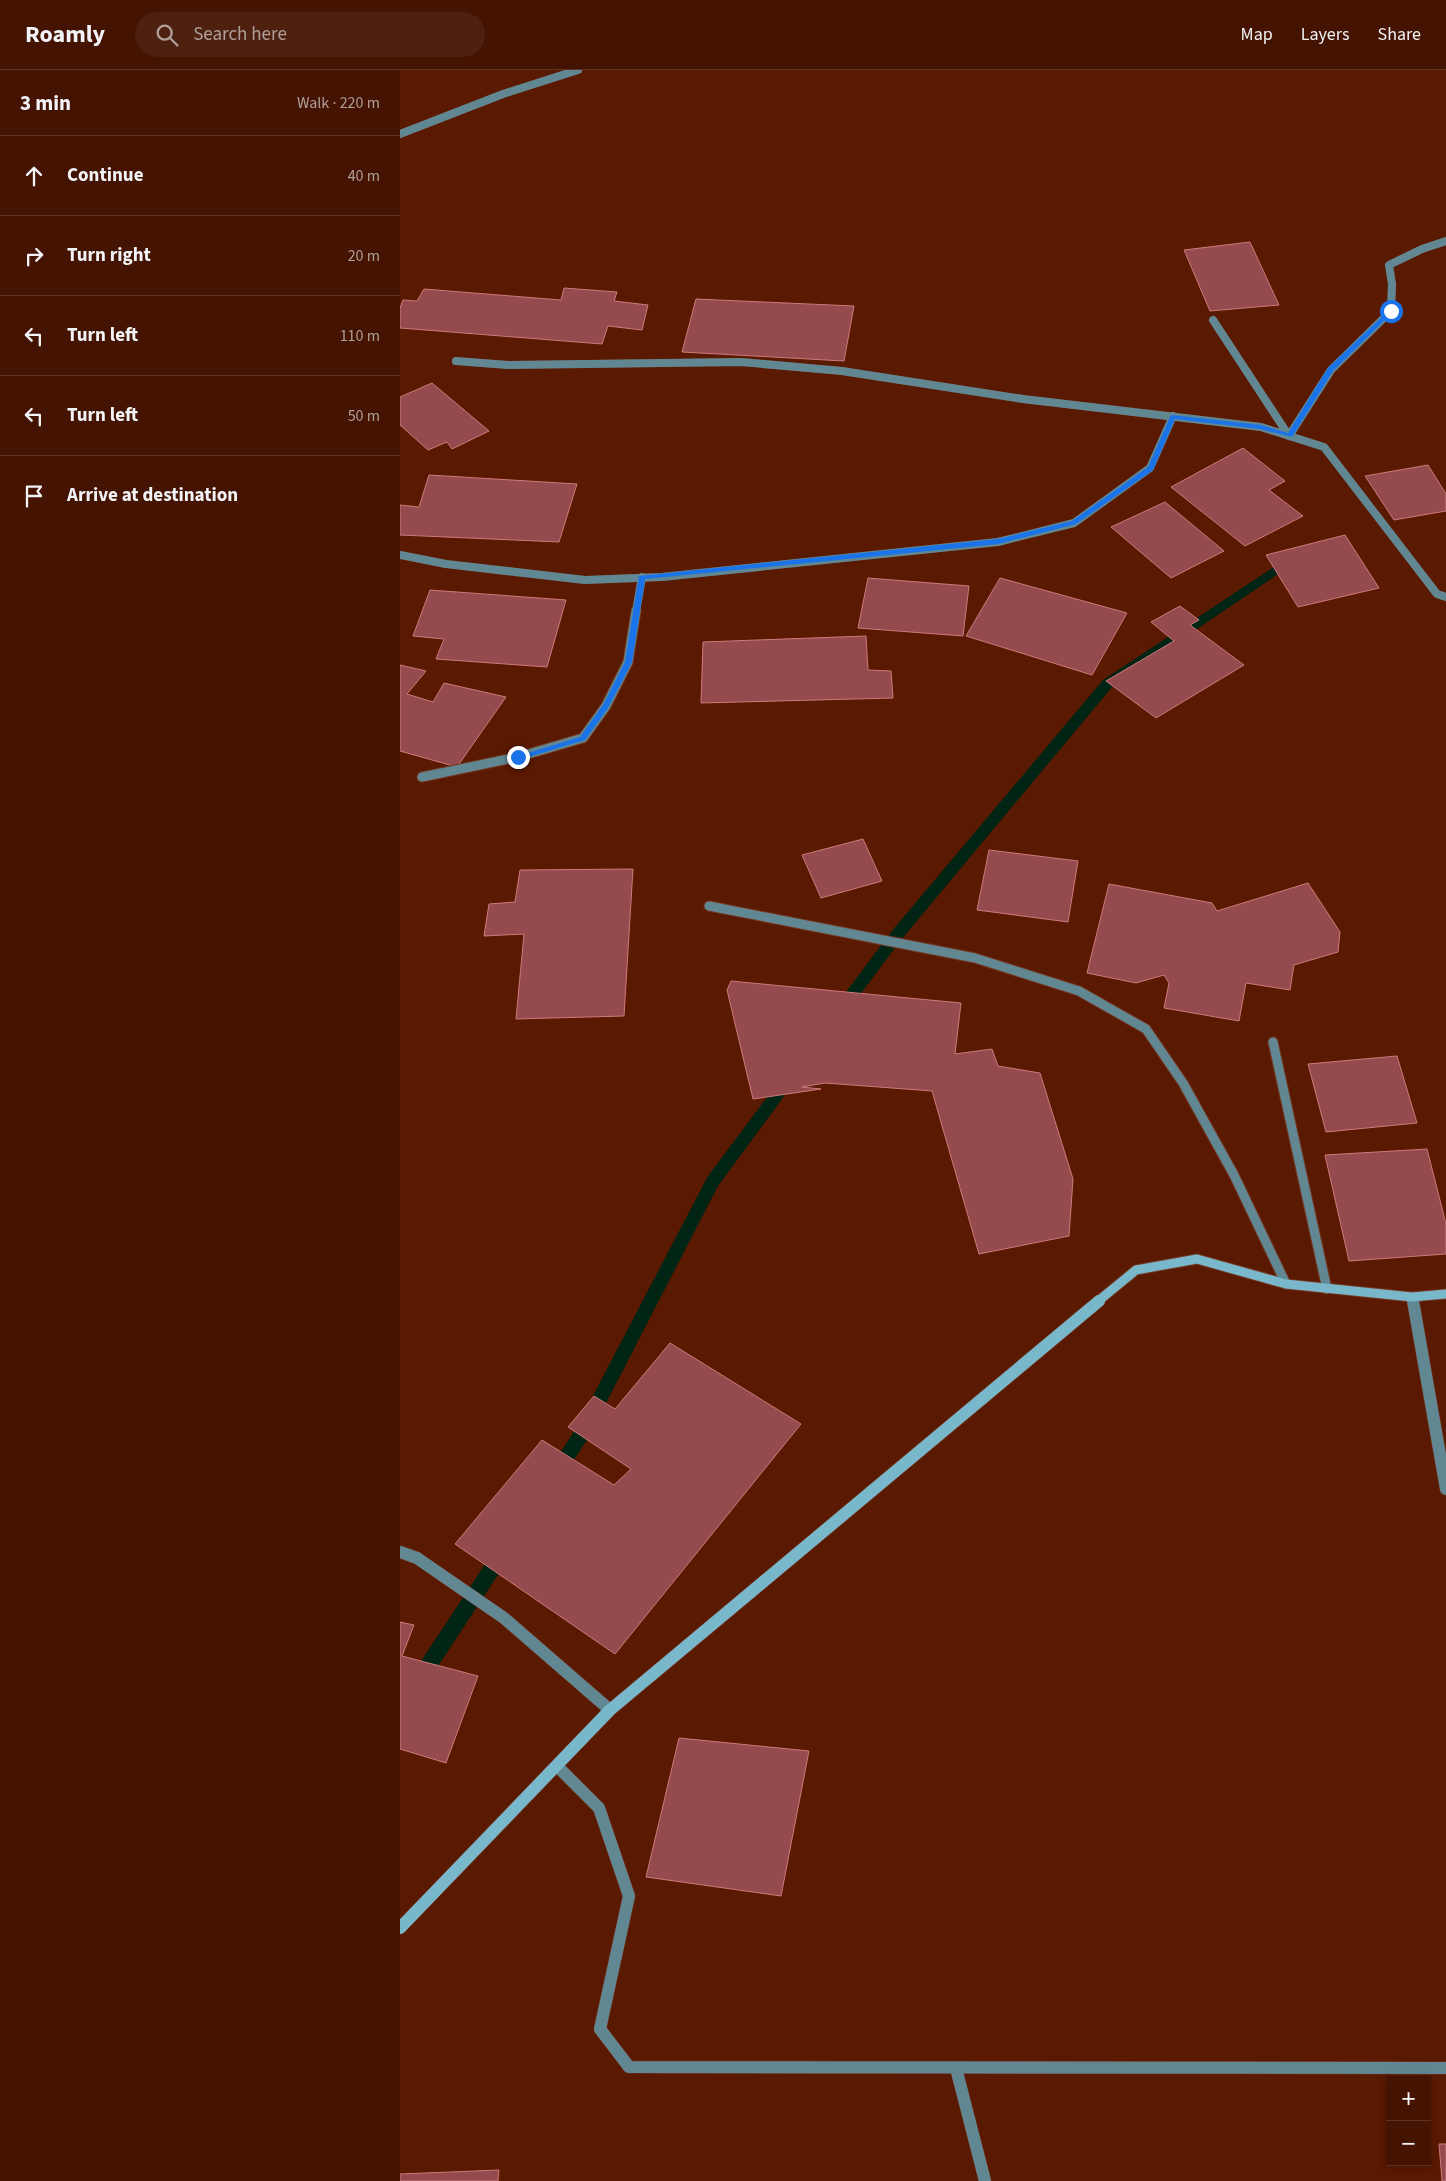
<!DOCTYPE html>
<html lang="en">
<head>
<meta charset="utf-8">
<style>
	body { margin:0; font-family:"Source Sans 3",sans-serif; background:#4e2010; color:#f1f3f6 }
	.controls { position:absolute; right:15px; bottom:15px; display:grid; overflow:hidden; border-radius:0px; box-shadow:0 2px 8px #0003 }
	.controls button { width:45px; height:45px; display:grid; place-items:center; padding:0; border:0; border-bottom:1px solid #5c3223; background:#441301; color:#f1f3f6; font:25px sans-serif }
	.stop { position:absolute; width:15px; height:15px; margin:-11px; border:4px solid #1a73e8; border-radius:50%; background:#fff }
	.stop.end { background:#1a73e8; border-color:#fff; box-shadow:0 1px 5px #0008 }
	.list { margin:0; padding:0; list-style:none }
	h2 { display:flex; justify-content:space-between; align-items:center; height:65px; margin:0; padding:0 20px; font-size:21px }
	h2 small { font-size:16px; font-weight:400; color:#af9e99 }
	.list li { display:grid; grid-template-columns:32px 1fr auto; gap:15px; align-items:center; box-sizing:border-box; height:80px; padding:0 20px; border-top:1px solid #5c3223 }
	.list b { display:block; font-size:19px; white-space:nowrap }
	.list em { font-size:16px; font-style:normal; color:#af9e99 }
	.icon { flex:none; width:28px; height:28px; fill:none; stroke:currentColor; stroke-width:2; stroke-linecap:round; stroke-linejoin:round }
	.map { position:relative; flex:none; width:1046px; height:2111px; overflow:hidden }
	header { display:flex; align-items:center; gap:30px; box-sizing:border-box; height:70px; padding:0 25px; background:#441301; border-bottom:1px solid #5c3223 }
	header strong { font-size:24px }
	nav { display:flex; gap:28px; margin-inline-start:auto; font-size:18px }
	.search { width:350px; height:45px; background:#4e2010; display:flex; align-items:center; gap:12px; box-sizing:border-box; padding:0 18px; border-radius:28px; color:#af9e99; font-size:19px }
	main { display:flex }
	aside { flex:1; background:#441301 }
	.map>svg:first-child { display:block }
</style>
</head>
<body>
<header>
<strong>Roamly</strong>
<div class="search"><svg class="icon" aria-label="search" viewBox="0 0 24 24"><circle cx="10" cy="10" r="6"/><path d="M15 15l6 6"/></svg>Search here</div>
<nav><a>Map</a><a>Layers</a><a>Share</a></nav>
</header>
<main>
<aside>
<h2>3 min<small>Walk · 220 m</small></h2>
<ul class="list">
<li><svg class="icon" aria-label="ahead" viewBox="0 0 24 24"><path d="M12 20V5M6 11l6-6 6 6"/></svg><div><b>Continue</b></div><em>40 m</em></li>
<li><svg class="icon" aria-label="right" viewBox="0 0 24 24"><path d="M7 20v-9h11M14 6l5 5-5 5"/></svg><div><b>Turn right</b></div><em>20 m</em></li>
<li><svg class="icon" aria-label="left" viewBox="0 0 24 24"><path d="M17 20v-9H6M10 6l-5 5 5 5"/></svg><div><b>Turn left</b></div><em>110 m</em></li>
<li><svg class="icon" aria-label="left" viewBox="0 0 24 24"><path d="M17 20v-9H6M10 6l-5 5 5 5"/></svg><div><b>Turn left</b></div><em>50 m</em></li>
<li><svg class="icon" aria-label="arrive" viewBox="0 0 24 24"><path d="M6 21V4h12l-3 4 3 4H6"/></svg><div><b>Arrive at destination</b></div></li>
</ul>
</aside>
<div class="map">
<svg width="1046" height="2111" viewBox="0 0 1046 2111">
	<rect width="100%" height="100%" fill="#5a1901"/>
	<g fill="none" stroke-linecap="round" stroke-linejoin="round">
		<path fill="#002514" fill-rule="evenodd" d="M892,485L898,489L896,492L713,616L501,870L447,942H437L435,938L437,934L491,862L703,610Z
			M388,1004L393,1006L395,1010L393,1014L318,1116L187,1370L162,1408L156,1411L150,1408L148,1403L150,1398L175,1360L308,1106L383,1006Z
			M103,1474L109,1476L112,1482L109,1488L6,1645L0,1648V1623L97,1476Z"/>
	</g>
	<path fill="#954a4d" stroke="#cc7b7c" d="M850,172L879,235L810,241L784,180Z
		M164,218L217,222L214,231L248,235L242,260L208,256L202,274L0,258V238L3,230L17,231L24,219L161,230Z
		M296,229L454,236L444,291L282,282Z
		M32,313L89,361L52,379L47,372L28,380L0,355V327Z
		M843,378L885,411L869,420L903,446L845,476L771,417Z
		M1028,395L1046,424V441L994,450L965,406Z
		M29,405L177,414L159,472L0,465V435L19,437Z
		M765,432L824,481L771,508L711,457Z
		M945,465L979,518L898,537L866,485Z
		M468,508L569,516L563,566L458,558Z
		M600,508L727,543L692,605L566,566Z
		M30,520L166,530L147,597L36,589L44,569L13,566Z
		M780,536L799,550L790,555L844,595L756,648L706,611L774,571L751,552Z
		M466,566L468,600L491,601L493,628L301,633L303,572Z
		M0,595L26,601L7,624L33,632L44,613L106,627L57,697L0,681Z
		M463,769L482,811L421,828L402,785Z
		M589,780L678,791L668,852L577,840Z
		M233,799L224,946L116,949L124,864L84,866L89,834L115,832L120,800Z
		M908,813L940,862L938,882L894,895L890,920L846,913L839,951L764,938L769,913L764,905L736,913L687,903L709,814L812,833L817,841Z
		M331,911L561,933L555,984L592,979L598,996L640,1003L673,1109L669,1166L579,1184L532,1021L425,1013L402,1017L421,1019L353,1029L327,920Z
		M997,986L1017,1053L926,1062L908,994Z
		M1027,1079L1046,1154V1184L949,1191L925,1085Z
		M270,1273L401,1354L215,1584L55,1474L142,1370L214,1415L231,1399L168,1357L194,1326L215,1339Z
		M0,1552L14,1555L2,1586L78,1606L46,1693L0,1679Z
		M279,1668L409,1681L381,1826L246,1807Z
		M1039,2074H1046V2111H1042Z
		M99,2100L98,2111H0V2104Z"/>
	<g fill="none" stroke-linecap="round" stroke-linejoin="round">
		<defs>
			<path id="lane" d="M0,64L103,24L178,0"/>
			<path id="street-far2" d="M813,250L889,366L931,300L991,241L992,214L989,195L1022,179L1046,171
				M56,291L108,295L341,292L442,301L623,329L861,357L924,377L1037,524L1046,527
				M0,485L46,494L185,510L262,507L598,472L674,453L750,398L773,346
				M236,542L242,507"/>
			<path id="street-far1" d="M22,707L118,687L183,668L206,636L228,592L236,541
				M309,836L575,888L679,921L746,959L783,1013L834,1105L886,1214
				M873,972L927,1219
				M1012,1227L1013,1232"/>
			<path id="street" d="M1013,1231L1046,1419
				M0,1482L17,1488L104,1548L210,1640
				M157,1696L199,1738L229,1826L200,1959L229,1997L1046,1998
				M556,1998L585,2111"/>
			<path id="secondary-far1" d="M697,1232L736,1200L797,1189L886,1214L1012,1227L1046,1224"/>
			<path id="secondary" d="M0,1858L210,1640L699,1231"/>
		</defs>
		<use href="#lane" stroke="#753822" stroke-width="8"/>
		<use href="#street-far2" stroke="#753822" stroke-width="8"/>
		<use href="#street-far1" stroke="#753822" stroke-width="11"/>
		<use href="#street" stroke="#753822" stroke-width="13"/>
		<use href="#secondary-far1" stroke="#753822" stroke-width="11"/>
		<use href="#secondary" stroke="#753822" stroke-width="13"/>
		<use href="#lane" stroke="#618793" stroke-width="8"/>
		<use href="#street-far2" stroke="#618793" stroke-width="8"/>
		<use href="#street-far1" stroke="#618793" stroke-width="9"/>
		<use href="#street" stroke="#618793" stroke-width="12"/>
		<use href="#secondary-far1" stroke="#79b7ca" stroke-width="9"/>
		<use href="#secondary" stroke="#79b7ca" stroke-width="12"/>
	</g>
	<path fill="#1a73e8" d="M989,240L994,241L933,301L892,367L860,359L775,349L753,400L676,454L598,474L245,509L232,592L208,638L185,670L118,690L115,687L180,667L203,635L225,592L239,506L598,469L672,451L748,397L771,345L861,355L888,363L928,298Z"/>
</svg>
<div class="controls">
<button>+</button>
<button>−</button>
</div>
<div class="stop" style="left:991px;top:241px"></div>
<div class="stop end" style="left:118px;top:687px"></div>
</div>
</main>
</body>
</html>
